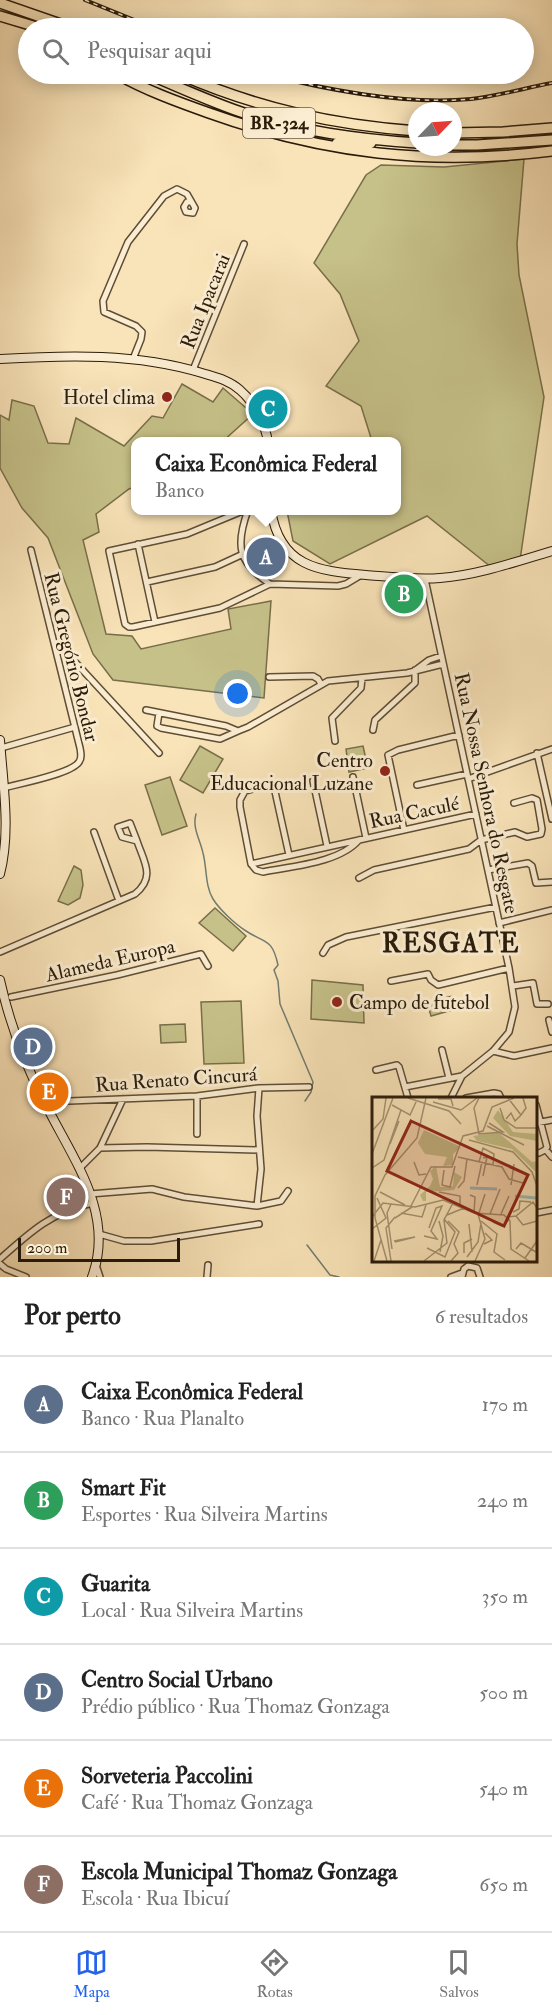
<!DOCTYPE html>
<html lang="pt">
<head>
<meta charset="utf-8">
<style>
	body { margin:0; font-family:"IM FELL Double Pica",serif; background:#f6f6f6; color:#222 }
	.compass { position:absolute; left:408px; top:102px; width:54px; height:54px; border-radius:50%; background:#fff; box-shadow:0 3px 15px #0003; rotate:65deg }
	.scale { position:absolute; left:18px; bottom:15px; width:162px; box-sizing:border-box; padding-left:6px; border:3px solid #2a1b0a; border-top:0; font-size:16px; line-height:21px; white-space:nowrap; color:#2a1b0a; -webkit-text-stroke:4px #fbedd1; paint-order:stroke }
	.you { position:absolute; left:238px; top:694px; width:21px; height:21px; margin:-15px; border:4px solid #fff; border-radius:50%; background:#1a73e8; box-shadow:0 0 0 9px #1a73e833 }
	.badge { display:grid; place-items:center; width:39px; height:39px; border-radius:50%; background:#2563eb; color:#fff; font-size:20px; font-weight:700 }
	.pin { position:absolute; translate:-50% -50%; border:3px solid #fff; box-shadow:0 2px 6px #0006 }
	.popup { position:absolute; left:131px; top:437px; width:270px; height:78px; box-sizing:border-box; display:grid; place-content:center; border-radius:12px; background:#fff; filter:drop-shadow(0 2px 4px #0005); font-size:20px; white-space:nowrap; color:#767676 }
	.popup b { font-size:22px; color:#222 }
	.popup::after { content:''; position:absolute; left:50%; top:100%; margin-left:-12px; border:12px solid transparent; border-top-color:#fff }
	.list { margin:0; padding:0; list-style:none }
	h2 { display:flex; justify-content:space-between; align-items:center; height:78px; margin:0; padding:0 24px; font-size:26px }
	h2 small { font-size:20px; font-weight:400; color:#767676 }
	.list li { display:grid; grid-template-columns:39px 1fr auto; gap:18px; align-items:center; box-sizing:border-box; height:96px; padding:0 24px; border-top:2px solid #e0e0e0 }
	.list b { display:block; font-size:22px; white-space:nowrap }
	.list p { margin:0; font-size:20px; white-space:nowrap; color:#767676 }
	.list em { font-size:20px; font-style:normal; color:#767676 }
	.icon { flex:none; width:33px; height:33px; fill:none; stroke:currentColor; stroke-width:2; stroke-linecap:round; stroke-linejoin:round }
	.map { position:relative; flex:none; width:552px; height:1277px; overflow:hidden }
	.search { position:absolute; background:#fff; box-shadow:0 3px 15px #0003; left:18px; right:18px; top:18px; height:66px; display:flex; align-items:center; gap:15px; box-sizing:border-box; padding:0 21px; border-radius:33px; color:#767676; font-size:22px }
	.sheet { height:654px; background:#fff }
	nav { display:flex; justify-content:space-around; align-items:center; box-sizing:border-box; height:84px; border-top:2px solid #e0e0e0; background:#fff; font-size:16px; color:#767676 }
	nav a { display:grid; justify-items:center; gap:3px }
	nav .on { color:#2563eb }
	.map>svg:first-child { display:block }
</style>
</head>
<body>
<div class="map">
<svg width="552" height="1277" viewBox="0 0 552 1277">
	<rect width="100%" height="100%" fill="#f9e3b8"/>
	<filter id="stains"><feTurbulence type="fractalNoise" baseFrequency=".00333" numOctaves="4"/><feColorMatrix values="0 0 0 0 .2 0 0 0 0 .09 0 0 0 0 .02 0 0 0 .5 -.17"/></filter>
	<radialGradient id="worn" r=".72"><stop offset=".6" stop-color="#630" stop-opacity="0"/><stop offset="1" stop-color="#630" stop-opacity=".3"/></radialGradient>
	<path fill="#c6c189" stroke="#786e4a" stroke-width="1.5" d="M524,159L517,244L519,275L544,397L520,560L491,567L427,516L330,564L293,541L287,511L397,510V442L372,441L361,406L326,386L359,341L340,294L314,263L366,175L381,165L444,167Z
		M182,384L213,402L223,388L253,414L223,441L136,442L135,487L129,489L96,514L99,532L83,540L106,634L132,636L141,649L231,629L228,609L271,601L264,698L113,680L93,654L48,538L22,508L0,468V415L9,420L12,400L34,406L48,443L69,444L76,418L124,446L152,416L163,418Z
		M200,746L223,759L203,793L180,780Z
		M363,746L368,768L349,772L346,749Z
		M170,777L187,826L162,835L145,785Z
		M74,866L81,870L83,885L80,898L68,905L58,901Z
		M215,908L246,936L233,951L199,923Z
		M312,980L363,985L364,1023L311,1019Z
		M453,996L456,1009L431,1016L427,1002Z
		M241,1001L244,1063L204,1064L201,1002Z
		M185,1024L186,1042L161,1043L160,1025Z"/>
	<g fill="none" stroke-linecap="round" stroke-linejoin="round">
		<path stroke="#717c71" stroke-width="1.5" d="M196,814C192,828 200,839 203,853C207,868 205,886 213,899C220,910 235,924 246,931C266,944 272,938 278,965L274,970L278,981L280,1004L313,1082L311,1092L305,1101
			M307,1245L330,1275L339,1277"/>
		<defs>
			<path id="minor" d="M133,359L141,339L142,332L136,326L104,312L103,301L128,242L164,196L177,189L187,194L195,208L193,213L186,212L184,207L187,202H191
				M193,370L244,244
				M245,510L187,534L109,551L125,624L129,627H133L220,608L270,584
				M248,510C235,546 238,563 270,584
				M138,544L155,622
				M425,579L509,968L515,1007L509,1032L493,1051L462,1076L451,1098
				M147,582L215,567L241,555
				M270,584L338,586L346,584L361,575
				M55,645L65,651L159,753
				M417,669L429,660L441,656
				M269,677L313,676L318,679L321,684
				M146,710L226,726L238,731L248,727L328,681L407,673L443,664
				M159,713L157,726L161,728L220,739L238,731
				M373,730L375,720L415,683V670
				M335,741L332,718L361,688L362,678
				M1,748L75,727
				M537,753L552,819
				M353,777L366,838
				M468,779L552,749
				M313,781L327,846
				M417,785L467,774
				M3,788C18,784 71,774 79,762C82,758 81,753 80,748L31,550
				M130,823L137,841L122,837L118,827Z
				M404,830L388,755L398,750L459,735
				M94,832L119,901
				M289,855L274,787L269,785L245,791L240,800V807L251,864L256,870L263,872C293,866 339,863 359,840
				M251,864L476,814
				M488,870L528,863L532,866L536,883L552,882
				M359,878L374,870L469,849L481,840L515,832L527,837L541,834L542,829L537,800L532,798L514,803
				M499,923L552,910
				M0,952L135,894C156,877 144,862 137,841
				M323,953L328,945L346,937L496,907
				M391,981L428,974L431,980L438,985L509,968
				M513,986L533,983L537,1004H548
				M11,997L117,975L201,954L208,966
				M549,1020L552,1032
				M442,1050L449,1078
				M493,1051L514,1056L552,1048
				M376,1070L397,1065L399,1067L408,1098
				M405,1087L462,1076
				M466,1098L494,1093L499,1094L501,1098
				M44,1102L197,1096L259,1088L309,1087
				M536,1105L547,1147L545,1150L539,1153
				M536,1123L552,1120
				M197,1134V1096
				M100,1148L147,1147L259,1150
				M546,1150L552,1157
				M80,1168L100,1148L123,1099
				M90,1194L152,1189L184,1197L257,1206L281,1201L288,1191
				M257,1206L261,1169L257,1116L259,1088
				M536,1213L552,1210
				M99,1234L124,1241H151L259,1224
				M0,1259C30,1232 53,1211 93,1203
				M0,1264L6,1269L26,1277
				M96,1265L100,1277
				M468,1266L477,1268L480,1277
				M207,1277L208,1265
				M451,1277L462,1273
				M462,1277L464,1269L468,1266"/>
			<path id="secondary" d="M0,359C68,355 136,353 202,373C215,377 229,380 240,390C254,402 265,423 268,442
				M271,510C280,567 318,571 366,575C391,577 416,580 440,578C478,575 515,562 552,551
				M0,740C3,784 11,832 0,874
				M0,980C9,1021 25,1064 44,1101C71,1157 116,1212 92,1277"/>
			<path id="motorway" d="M0,3L72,28
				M0,16L40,28
				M117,74C145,90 178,102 209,113C324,154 431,166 552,151
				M148,74C178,87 209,101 241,112C297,131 358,139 417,143
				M179,74C257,108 333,125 417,131
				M453,133L503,132L552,128
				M337,143H371
				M453,145H477L552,140"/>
		</defs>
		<use href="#minor" stroke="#5e4d36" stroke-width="8"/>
		<use href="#secondary" stroke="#2a1b0a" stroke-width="10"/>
		<use href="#motorway" stroke="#2a1b0a" stroke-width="12"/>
		<use href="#minor" stroke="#fbedd1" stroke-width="5"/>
		<use href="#secondary" stroke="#fbedd1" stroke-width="8"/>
		<use href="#motorway" stroke="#f9e3b8" stroke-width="9"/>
		<defs>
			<path id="rail" d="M85,0L154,28
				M265,74C327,90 407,105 471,99C498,96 525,88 552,83"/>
		</defs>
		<use href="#rail" stroke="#2a1b0a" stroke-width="4"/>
		<use href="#rail" stroke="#fbedd1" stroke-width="1.5" stroke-dasharray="4.5" stroke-linecap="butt"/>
	</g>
	<g fill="#8f2418" stroke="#fbedd1" stroke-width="2">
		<circle cx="167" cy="397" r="6"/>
		<circle cx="385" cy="771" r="6"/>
		<circle cx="337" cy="1002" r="6"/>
	</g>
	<g text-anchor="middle" stroke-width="6" stroke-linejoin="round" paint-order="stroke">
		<rect fill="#fbedd1" stroke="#695a46" stroke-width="1.5" x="243" y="108" width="72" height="30" rx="4.5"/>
		<g font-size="18" font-weight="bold" fill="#2a1b0a">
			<text x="279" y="129">BR-324</text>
		</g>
		<g font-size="20" fill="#2a1b0a" stroke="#fbedd1">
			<text transform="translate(205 301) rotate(-68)" y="7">Rua Ipacarai</text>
			<text transform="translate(72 657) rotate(76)" y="7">Rua Gregório Bondar</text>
			<text transform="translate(487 793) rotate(78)" y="7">Rua Nossa Senhora do Resgate</text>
			<text transform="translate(414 812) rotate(-12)" y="7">Rua Caculé</text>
			<text transform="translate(110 960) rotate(-13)" y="7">Alameda Europa</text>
			<text transform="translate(176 1079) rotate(-4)" y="7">Rua Renato Cincurá</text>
		</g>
		<g font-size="20" fill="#2a1b0a" stroke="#fbedd1" text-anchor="end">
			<text x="155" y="404">Hotel clima</text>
			<text x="373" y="767">Centro<tspan x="373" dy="23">Educacional Luzane</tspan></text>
			<text x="349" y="1009" text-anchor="start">Campo de futebol</text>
		</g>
		<g font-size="26" font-weight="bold" letter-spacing="1.5" fill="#2a1b0a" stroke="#fbedd1">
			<text x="451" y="952">RESGATE</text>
		</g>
	</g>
	<g transform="translate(372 1097)">
		<rect width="165" height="165" fill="#f9e3b8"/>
		<path d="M126,13L141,35L165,37V44L138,39L121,21ZM52,33L89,50L81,57V68L71,69L75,60L53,57L46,46ZM126,35L160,65L165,64V76L140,52L105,44L101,39ZM64,69L68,90L81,89L82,75L90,80L82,93L54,95V104H51L48,98L58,89L61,82L58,74Z" fill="#c6c189"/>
		<path fill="none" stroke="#a0bdb6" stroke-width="3" d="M98,91L125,92M143,99L164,101"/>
		<path fill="none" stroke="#a69372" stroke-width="1.5" d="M36,1L77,14L89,27M107,1L102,11L107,37L131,35L117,26M136,1L149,18M66,2H79L81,9M61,5L89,13M20,8L38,18L44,5M128,11L132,23L144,31H165M89,13L105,1M134,22L139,16L143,24L149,18L154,11L151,1M115,29L152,48M0,34L11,22L14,1M97,43L141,55L160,75L165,89M18,47L27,24M0,57L21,1M86,60L130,70L137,82L151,86M111,61L115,60L111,79M42,65L47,78L54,77M107,65L111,51L122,57L121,68M0,71L12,63L29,13M72,73L70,88L78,90L83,69M105,88L110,65M139,88L142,67M86,91L92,84L95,62M8,95L33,108M67,95L88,99V108M98,98L103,100L102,116M19,107L15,116L20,152M39,109L59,70H80L91,39L111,34L120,10L142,1M141,115L147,112L148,104L159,105M29,116L50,120L54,108M107,116L113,97M118,117L128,92M129,117L137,99M75,118L92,111M144,119L151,128L165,124M0,120L11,106L43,110L71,103L102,116L132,118L138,124L139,152L157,164M136,120L144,119L161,105L165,111M23,121L40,110M67,124L71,139L68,155M76,124L87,135L82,147L86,156L79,164M109,124L125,137L122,155L133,163M121,125L130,129L138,122M97,127L100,155M0,132L14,121L5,101M52,139L65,142L59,134L70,109L64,111L57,131M22,144L43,140L23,145M112,147L120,143L113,136M55,151L73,160L83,135L72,122M144,152L149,146L164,155M92,156V146L100,142M95,160L106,145L109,126M153,161L165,144M2,164L9,143M15,164L3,121V99L13,78L45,41L54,1M19,164L14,131L23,120M52,164L75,146L72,123L81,106M103,164L113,142L106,117"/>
		<path fill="#8f2418" fill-opacity="0.15" stroke="#8f2418" stroke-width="3" d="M39,24L156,78L132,129L15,74Z"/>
		<rect width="165" height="165" fill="none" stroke="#2a1b0a" stroke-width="3"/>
	</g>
	<rect width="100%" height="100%" filter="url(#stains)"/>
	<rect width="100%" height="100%" fill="url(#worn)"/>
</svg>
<svg class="compass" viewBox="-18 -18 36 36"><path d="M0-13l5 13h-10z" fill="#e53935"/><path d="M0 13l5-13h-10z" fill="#767676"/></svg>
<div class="scale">200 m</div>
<div class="you"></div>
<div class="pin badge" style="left:266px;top:557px;background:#5c6f8a">A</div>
<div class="popup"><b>Caixa Econômica Federal</b>Banco</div>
<div class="pin badge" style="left:404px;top:594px;background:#2e9e5b">B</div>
<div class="pin badge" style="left:268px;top:409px;background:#0f9aa8">C</div>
<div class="pin badge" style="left:33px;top:1047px;background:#5c6f8a">D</div>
<div class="pin badge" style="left:49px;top:1092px;background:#e8710a">E</div>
<div class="pin badge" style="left:66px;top:1197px;background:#8d6e63">F</div>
<div class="search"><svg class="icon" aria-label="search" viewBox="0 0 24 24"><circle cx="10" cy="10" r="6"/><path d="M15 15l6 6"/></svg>Pesquisar aqui</div>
</div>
<section class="sheet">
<h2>Por perto<small>6 resultados</small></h2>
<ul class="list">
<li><span class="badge" style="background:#5c6f8a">A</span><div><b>Caixa Econômica Federal</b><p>Banco · Rua Planalto</p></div><em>170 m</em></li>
<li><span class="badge" style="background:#2e9e5b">B</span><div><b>Smart Fit</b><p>Esportes · Rua Silveira Martins</p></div><em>240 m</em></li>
<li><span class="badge" style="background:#0f9aa8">C</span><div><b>Guarita</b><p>Local · Rua Silveira Martins</p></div><em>350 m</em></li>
<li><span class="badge" style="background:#5c6f8a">D</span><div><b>Centro Social Urbano</b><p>Prédio público · Rua Thomaz Gonzaga</p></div><em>500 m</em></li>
<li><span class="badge" style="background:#e8710a">E</span><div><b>Sorveteria Paccolini</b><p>Café · Rua Thomaz Gonzaga</p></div><em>540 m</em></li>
<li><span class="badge" style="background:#8d6e63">F</span><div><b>Escola Municipal Thomaz Gonzaga</b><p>Escola · Rua Ibicuí</p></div><em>650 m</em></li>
</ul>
</section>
<nav>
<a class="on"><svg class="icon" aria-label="map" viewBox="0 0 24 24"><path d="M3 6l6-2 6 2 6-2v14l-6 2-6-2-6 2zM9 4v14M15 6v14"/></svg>Mapa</a>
<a><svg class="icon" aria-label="directions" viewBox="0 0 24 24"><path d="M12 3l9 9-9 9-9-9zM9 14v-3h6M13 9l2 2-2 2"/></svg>Rotas</a>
<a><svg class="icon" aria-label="saved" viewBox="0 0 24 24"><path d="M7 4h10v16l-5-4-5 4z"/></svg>Salvos</a>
</nav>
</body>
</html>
